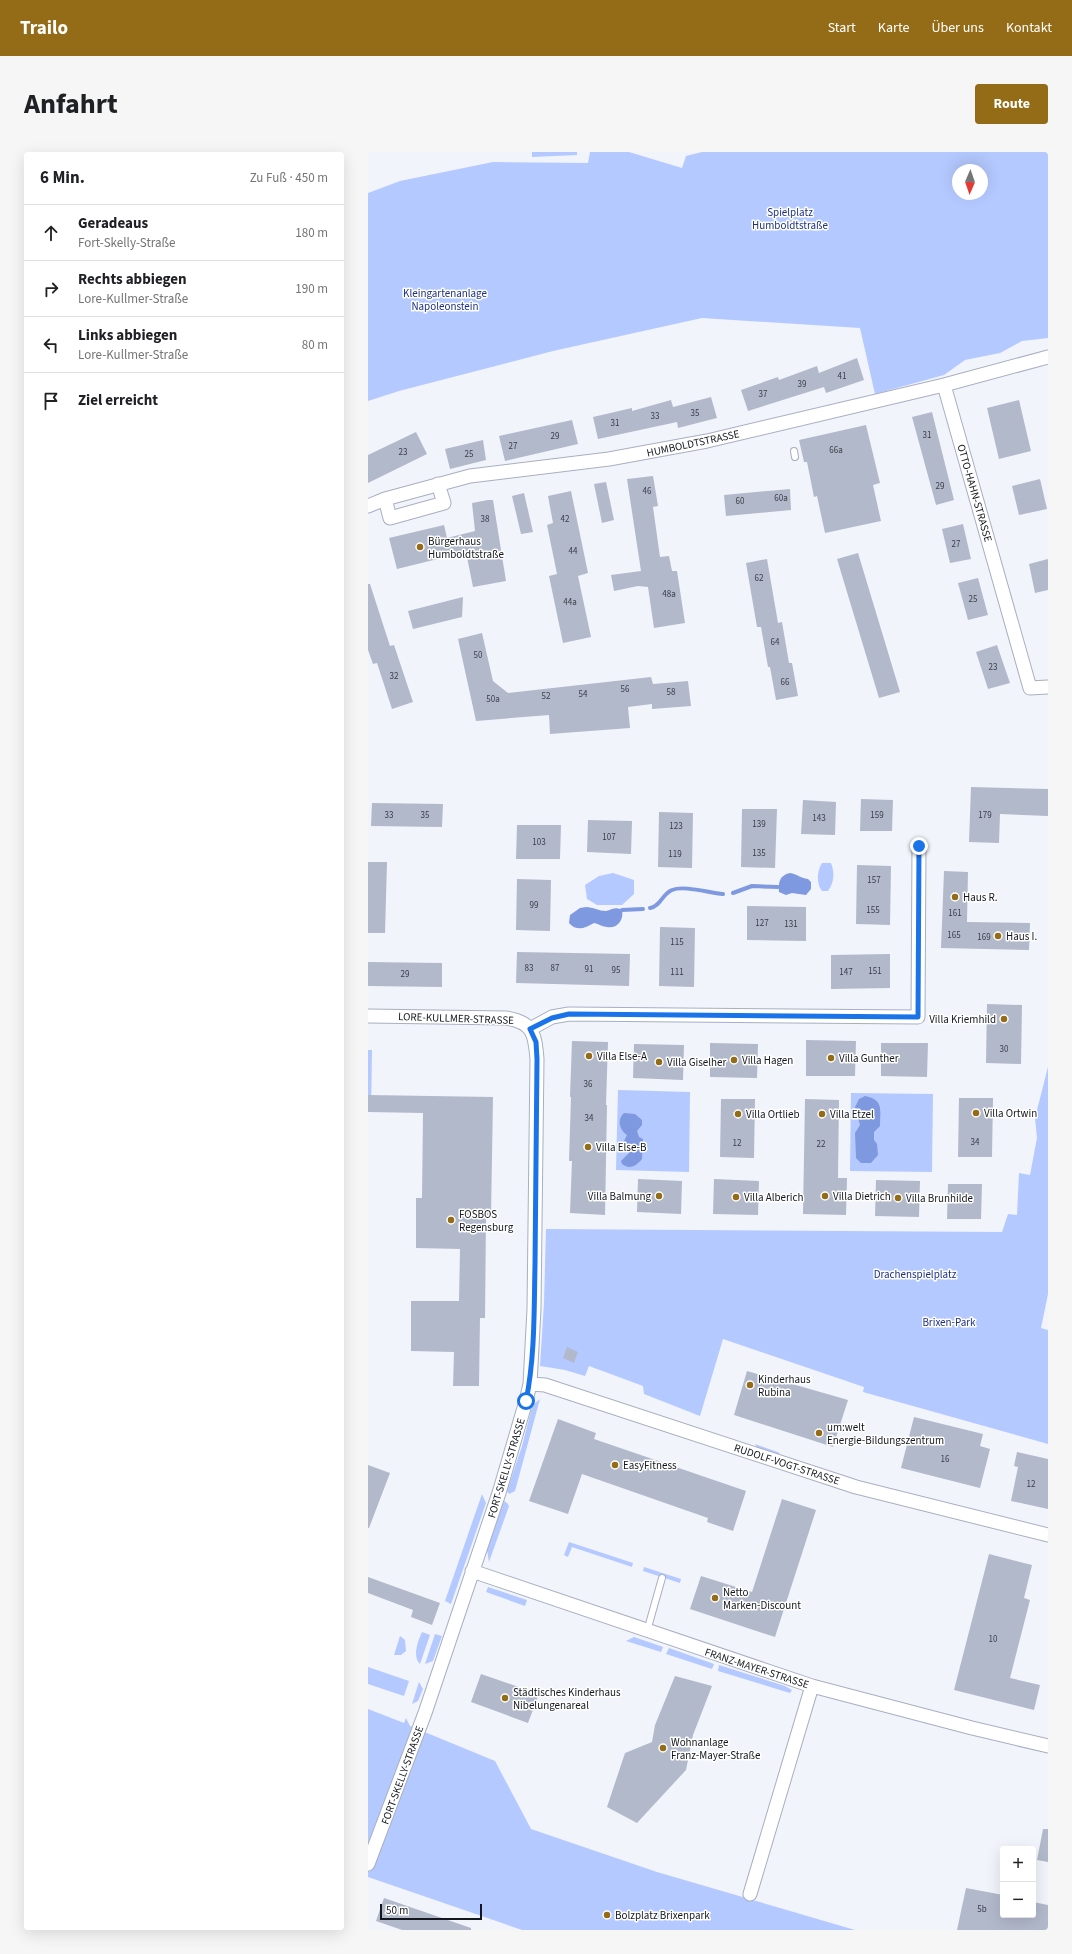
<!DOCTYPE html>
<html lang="de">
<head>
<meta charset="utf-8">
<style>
	body { margin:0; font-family:"Source Sans 3",sans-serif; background:#f6f6f6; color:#202124 }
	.controls { position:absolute; right:12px; bottom:12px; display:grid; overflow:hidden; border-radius:4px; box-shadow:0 4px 16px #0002 }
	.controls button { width:36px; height:36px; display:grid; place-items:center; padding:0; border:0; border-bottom:1px solid #e0e0e0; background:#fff; color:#202124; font:20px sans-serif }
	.compass { position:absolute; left:584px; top:12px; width:36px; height:36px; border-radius:50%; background:#fff; box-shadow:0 4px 16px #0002; rotate:182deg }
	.scale { position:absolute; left:12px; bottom:10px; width:102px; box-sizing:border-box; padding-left:4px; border:2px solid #14171d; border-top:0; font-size:11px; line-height:14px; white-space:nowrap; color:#14171d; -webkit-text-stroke:3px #fff; paint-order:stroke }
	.stop { position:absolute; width:12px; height:12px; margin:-9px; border:3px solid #1a73e8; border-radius:50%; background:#fff }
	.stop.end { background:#1a73e8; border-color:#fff; box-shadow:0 1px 4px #0008 }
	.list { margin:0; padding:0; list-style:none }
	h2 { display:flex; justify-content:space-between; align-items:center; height:52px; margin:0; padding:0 16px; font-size:17px }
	h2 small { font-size:13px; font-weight:400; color:#757577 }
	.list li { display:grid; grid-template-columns:26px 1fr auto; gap:12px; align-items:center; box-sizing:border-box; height:56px; padding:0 16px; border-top:1px solid #e0e0e0 }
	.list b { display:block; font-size:15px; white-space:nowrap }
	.list p { margin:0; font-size:13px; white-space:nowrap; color:#757577 }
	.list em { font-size:13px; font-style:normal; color:#757577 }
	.icon { flex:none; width:22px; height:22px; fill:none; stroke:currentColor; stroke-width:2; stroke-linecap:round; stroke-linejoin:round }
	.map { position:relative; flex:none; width:680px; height:1778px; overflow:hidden; border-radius:4px }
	header { display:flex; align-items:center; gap:24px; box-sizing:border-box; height:56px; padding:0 20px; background:#946b16; color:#fff }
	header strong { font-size:19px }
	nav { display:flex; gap:22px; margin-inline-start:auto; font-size:14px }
	.intro { display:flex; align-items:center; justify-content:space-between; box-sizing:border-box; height:96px; padding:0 24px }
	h1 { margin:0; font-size:28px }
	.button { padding:10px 18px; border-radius:4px; background:#946b16; color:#fff; font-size:14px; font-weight:700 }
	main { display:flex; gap:24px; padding:0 24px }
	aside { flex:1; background:#fff; border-radius:4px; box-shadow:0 4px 16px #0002 }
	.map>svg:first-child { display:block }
</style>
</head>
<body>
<header>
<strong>Trailo</strong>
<nav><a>Start</a><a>Karte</a><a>Über uns</a><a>Kontakt</a></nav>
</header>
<div class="intro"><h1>Anfahrt</h1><a class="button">Route</a></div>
<main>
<aside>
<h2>6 Min.<small>Zu Fuß · 450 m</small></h2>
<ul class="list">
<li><svg class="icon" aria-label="ahead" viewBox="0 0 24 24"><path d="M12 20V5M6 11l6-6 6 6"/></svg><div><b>Geradeaus</b><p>Fort-Skelly-Straße</p></div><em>180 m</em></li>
<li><svg class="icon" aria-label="right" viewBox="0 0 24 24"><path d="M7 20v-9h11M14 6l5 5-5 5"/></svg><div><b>Rechts abbiegen</b><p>Lore-Kullmer-Straße</p></div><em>190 m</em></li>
<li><svg class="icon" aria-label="left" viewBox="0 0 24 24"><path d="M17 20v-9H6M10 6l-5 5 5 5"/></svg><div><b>Links abbiegen</b><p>Lore-Kullmer-Straße</p></div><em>80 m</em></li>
<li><svg class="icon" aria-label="arrive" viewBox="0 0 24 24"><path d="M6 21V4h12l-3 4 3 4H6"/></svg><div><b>Ziel erreicht</b></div></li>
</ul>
</aside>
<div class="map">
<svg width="680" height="1778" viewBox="0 0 680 1778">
	<rect width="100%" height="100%" fill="#f1f4fb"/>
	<path fill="#b4c9ff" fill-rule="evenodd" d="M164,0H209V3L164,5Z
		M222,0H261L314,16L318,4L334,0H680V186L654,189L632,201L597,208L576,223L507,242L492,176L334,166L185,199L31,239L0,249V41L32,29L125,10L220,11ZM590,18H614V42H590Z
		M454,711H463C467,721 466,731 460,739H454C448,731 449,719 454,711Z
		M245,721L266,728V742L254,753H229L219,747L217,733L231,724Z
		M0,898H4L3,960H0Z
		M680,915V1142L673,1176L680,1178V1292L495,1240L496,1235L355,1187L332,1264L276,1242L275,1234L221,1214L217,1224L197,1218L172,1214L176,1151L178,1077L634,1080L640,1062L649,1063L651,1021L662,1023L669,986L667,966Z
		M250,938L322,940L321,1020L248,1018Z
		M483,941L565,942L564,1020L482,1019Z
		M172,1247L147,1339L141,1342L139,1339L154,1294L163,1259L165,1253Z
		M387,1292L412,1301L406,1305L392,1301Z
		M114,1342L118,1351L83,1452L77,1449Z
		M136,1349L139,1351L141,1354L121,1410L119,1398Z
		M201,1390L265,1411L264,1415L204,1395L200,1405L196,1403Z
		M276,1415L313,1427L312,1431L275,1419Z
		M120,1435L159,1448L157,1454L118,1440Z
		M54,1480L62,1483L52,1512C44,1504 50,1489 54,1480Z
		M67,1482L74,1484L65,1509L57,1512Z
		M32,1484L37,1488L38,1499L33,1503H26Z
		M266,1485L295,1495L293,1500L258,1489Z
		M301,1496L346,1512L344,1517L298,1502Z
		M351,1513L417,1534L424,1538L422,1541L350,1519Z
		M0,1515L41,1529L36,1544L0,1532Z
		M51,1530L55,1537L50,1549L44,1552Z
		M0,1557L36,1571L38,1566L42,1574L127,1609L163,1677L289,1720L487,1778H154L0,1725Z"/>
	<path fill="#7f99e0" d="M422,721C429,722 432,726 440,727L443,730V737L438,743L424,741L418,743L411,740C410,730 412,723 422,721Z
		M218,755C225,755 231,759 238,759C244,758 247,754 254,758C256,767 250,777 239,775C235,775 231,772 226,771C217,776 209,780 201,771L202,763L212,756Z
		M497,944C516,948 512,957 512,974L506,980V988L509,992L510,1003L503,1011H493L488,1006L487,981L492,973L487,955L491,947Z
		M256,961L267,962L274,968V973L269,979L271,985L275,987L274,1007C268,1014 262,1018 254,1012L253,1009L261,1001L255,991L259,983C251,978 249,967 256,961Z"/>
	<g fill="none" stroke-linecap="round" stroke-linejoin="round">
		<path stroke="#7f99e0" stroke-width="4" d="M365,741L384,734L410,735
			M282,756C293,754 294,742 304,738C316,733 341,741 355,742
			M254,758L275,757"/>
	</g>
	<path fill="#b2b9cb" d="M489,206L496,228L458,241L456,235L380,259L373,238L410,225L411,228L449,214L451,221Z
		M343,245L349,266L310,276L309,270L230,287L225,265L264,256V259L303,248L305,255Z
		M651,248L663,299L631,307L619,256Z
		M564,260L586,348L568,353L544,265Z
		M204,268L210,292L137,309L131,284Z
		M498,273L512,331L505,333L513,369L457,381L449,344L446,345L439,310H436L431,288Z
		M48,280L59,302L0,331V303Z
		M115,288L118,308L82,317L77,297Z
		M285,324L290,354L285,355L292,405L301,404L304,419H309L317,471L286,476L280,435L270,434L246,439L243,423L273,419L259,327Z
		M672,327L679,357L651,363L644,334Z
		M238,330L246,368L234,371L226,332Z
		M422,337L423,358L358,364L356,343Z
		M203,339L220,421L210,424L223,485L195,491L181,424L189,422L179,373L185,371L180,344Z
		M156,341L165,380L153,382L144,344Z
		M120,348H125L138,429L105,435L98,400L29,417L21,386L76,373L79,386L107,379L104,351Z
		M595,372L603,407L582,411L574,377Z
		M490,401L532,540L511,546L469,407Z
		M399,407L410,471L414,470L421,511H424L430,544L408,548L402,515H400L393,475H389L378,411Z
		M680,407V438L667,441L661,412Z
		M610,426L620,463L600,468L590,431Z
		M0,432H2L22,494L26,493L45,550L24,557L9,511L5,512L0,498Z
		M95,445L94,465L45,477L40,459Z
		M114,481L125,529L140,541L283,525L285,532L320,529L323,554L284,557V552L260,555L262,576L182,582L181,563L108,569L90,487Z
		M629,493L642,531L620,537L608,500Z
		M603,635L680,637V664L632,662L631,691L601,690Z
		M493,647L525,648L524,679H492Z
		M435,648L468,650L467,683L433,682Z
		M4,651L75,652L74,675L3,674Z
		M374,657H409L407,716L373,715Z
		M291,660L325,661L324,716L290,715Z
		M220,668L264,669L263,702L219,700Z
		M149,673H193L192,707H148Z
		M0,710H19L17,781H0Z
		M489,713L523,714L522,773L488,772Z
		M576,719L600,720L599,770L662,771L661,798L573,796Z
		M149,727L183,728L182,779L148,778Z
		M379,754L438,755V789L379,788Z
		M292,775L327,776L326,835L291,834Z
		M149,800L262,802L261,834L148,831Z
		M522,802V836L463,837V803Z
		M0,810L74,811V835L0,834Z
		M619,852L654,853L653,912L618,911Z
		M438,888L488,889L487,924H438Z
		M204,889L240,890L238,953H239L237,1063L202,1061L204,1009H201L203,945H202Z
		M342,891L390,892L389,926L342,925Z
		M513,891H560L559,925L513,924Z
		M266,892L316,893L315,928L265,926Z
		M0,943L125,945L123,1064H118L117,1166H112L111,1234H85L86,1200L43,1199V1149H91L92,1097L48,1096V1046H54L55,961L0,960Z
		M591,946H625L624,1005H590Z
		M353,947H387L386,1006L352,1005Z
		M437,947L471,948L470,1026H479L478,1063L435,1062Z
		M270,1027L314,1029L313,1062L269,1060Z
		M346,1027L391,1029L390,1063L345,1062Z
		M508,1028L552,1029L551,1065L507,1064Z
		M580,1032H614L613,1067H579Z
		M199,1195L210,1200L206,1211L195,1206Z
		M379,1219L480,1248L465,1295L366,1263Z
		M546,1265L615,1282L612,1294L622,1297L612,1336L533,1316Z
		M190,1267L228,1281L226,1287L378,1339L365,1379L339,1370L340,1366L214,1322L200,1362L161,1349Z
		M649,1300L680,1307V1357L643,1349L650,1315L646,1314Z
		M0,1313L22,1321L1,1376H0Z
		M414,1347L448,1358L407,1485L322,1457L333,1424L384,1440Z
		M621,1402L664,1413L656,1446L662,1448L642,1526L672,1533L666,1558L586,1538Z
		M0,1425L72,1451L64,1473L43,1465L45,1458L0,1441Z
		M113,1522L171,1542L160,1571L103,1550Z
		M307,1524L344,1534L325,1583L318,1618L269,1671L239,1655L257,1601L284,1590L287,1573Z
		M675,1677H680V1710L669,1708Z
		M598,1736L635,1743V1763H665V1750L680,1753V1778H589Z
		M16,1746L103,1776V1778H34L8,1769Z"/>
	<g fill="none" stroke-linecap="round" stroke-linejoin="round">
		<defs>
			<path id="lane" d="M426,299L427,305
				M279,1479L294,1426"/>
			<path id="street" d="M680,205L576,233L662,536L680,535
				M17,347L22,366L76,351L70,332
				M0,354L17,347L102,324L241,307L339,289L576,233
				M0,864L138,866C165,870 167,882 169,907L166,1157L162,1232L158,1249L131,1341L57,1561L0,1712
				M162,877L184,865L201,862L550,865L551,694
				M162,1232L177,1233L488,1335L680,1383
				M104,1419L444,1534L604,1576L680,1594
				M382,1742L444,1534"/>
		</defs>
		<use href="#lane" stroke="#a8afc1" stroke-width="8"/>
		<use href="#street" stroke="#a8afc1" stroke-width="15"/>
		<use href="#lane" stroke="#fff" stroke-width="6"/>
		<use href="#street" stroke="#fff" stroke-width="13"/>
	</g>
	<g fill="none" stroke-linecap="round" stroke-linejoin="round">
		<path stroke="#1a73e8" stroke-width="5" d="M158,1249C167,1205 166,1158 167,1113C168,1045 168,976 169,907L168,890L162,877L184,866L201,862L550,865L551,694"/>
	</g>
	<g fill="#946b16" stroke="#fff" stroke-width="1.5">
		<circle cx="52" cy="395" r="4"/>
		<circle cx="587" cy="745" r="4"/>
		<circle cx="630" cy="784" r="4"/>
		<circle cx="636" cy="867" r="4"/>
		<circle cx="221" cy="904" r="4"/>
		<circle cx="463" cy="906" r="4"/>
		<circle cx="366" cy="908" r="4"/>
		<circle cx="291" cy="910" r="4"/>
		<circle cx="608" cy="961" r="4"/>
		<circle cx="370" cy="962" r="4"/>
		<circle cx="454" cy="962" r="4"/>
		<circle cx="220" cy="995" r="4"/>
		<circle cx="291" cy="1044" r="4"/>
		<circle cx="457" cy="1044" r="4"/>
		<circle cx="368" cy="1045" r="4"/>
		<circle cx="530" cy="1046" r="4"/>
		<circle cx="83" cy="1068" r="4"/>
		<circle cx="382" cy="1233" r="4"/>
		<circle cx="451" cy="1281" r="4"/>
		<circle cx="247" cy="1313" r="4"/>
		<circle cx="347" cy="1446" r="4"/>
		<circle cx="137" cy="1546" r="4"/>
		<circle cx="295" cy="1596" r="4"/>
		<circle cx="239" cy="1763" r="4"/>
	</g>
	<g text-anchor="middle" stroke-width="3" stroke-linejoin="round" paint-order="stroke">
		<g font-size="9" fill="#3c4048">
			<text x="474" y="227">41</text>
			<text x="434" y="235">39</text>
			<text x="395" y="245">37</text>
			<text x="327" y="264">35</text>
			<text x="287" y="267">33</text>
			<text x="247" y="274">31</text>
			<text x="559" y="286">31</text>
			<text x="187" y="287">29</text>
			<text x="145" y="297">27</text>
			<text x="468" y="301">66a</text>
			<text x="35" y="303">23</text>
			<text x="101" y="305">25</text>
			<text x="572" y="337">29</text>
			<text x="279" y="342">46</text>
			<text x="413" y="349">60a</text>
			<text x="372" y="352">60</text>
			<text x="117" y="370">38</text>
			<text x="197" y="370">42</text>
			<text x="588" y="395">27</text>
			<text x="205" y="402">44</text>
			<text x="391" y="429">62</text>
			<text x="301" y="445">48a</text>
			<text x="605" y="450">25</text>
			<text x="202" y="453">44a</text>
			<text x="407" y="493">64</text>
			<text x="110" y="506">50</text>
			<text x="625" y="518">23</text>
			<text x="26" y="527">32</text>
			<text x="417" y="533">66</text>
			<text x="257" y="540">56</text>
			<text x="303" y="543">58</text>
			<text x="215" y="545">54</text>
			<text x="178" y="547">52</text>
			<text x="125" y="550">50a</text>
			<text x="21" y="666">33</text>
			<text x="57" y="666">35</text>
			<text x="509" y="666">159</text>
			<text x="617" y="666">179</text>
			<text x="451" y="669">143</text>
			<text x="391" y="675">139</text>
			<text x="308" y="677">123</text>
			<text x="241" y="688">107</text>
			<text x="171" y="693">103</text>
			<text x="391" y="704">135</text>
			<text x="307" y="705">119</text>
			<text x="506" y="731">157</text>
			<text x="166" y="756">99</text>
			<text x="505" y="761">155</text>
			<text x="587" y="764">161</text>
			<text x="394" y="774">127</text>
			<text x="423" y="775">131</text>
			<text x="586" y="786">165</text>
			<text x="616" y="788">169</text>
			<text x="309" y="793">115</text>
			<text x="161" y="819">83</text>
			<text x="187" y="819">87</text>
			<text x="221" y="820">91</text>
			<text x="248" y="821">95</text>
			<text x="507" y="822">151</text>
			<text x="309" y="823">111</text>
			<text x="478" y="823">147</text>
			<text x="37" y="825">29</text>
			<text x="636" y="900">30</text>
			<text x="220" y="935">36</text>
			<text x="221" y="969">34</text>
			<text x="607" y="993">34</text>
			<text x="369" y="994">12</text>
			<text x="453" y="995">22</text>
			<text x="577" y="1310">16</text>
			<text x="663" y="1335">12</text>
			<text x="625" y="1490">10</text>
			<text x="614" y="1760">5b</text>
		</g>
		<g font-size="11" fill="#1d3082" stroke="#fff">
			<text x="422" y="64">Spielplatz<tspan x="422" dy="13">Humboldtstraße</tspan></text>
			<text x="77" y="145">Kleingartenanlage<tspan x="77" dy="13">Napoleonstein</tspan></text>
			<text x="547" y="1126">Drachenspielplatz</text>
			<text x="581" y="1174">Brixen-Park</text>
		</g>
		<g font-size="11" fill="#14171d" stroke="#fff">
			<text transform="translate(325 291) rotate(-12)" y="4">HUMBOLDTSTRASSE</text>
			<text transform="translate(607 341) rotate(74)" y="4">OTTO-HAHN-STRASSE</text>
			<text transform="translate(88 866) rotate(2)" y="4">LORE-KULLMER-STRASSE</text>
			<text transform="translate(419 1312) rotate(18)" y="4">RUDOLF-VOGT-STRASSE</text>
			<text transform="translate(138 1316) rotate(-73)" y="4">FORT-SKELLY-STRASSE</text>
			<text transform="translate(389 1516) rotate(18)" y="4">FRANZ-MAYER-STRASSE</text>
			<text transform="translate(34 1623) rotate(-70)" y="4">FORT-SKELLY-STRASSE</text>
		</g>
		<g font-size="11" fill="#14171d" stroke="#fff" text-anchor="start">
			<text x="60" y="393">Bürgerhaus<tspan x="60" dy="13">Humboldtstraße</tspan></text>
			<text x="595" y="749">Haus R.</text>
			<text x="638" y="788">Haus I.</text>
			<text x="628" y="871" text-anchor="end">Villa Kriemhild</text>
			<text x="229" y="908">Villa Else-A</text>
			<text x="471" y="910">Villa Gunther</text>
			<text x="374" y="912">Villa Hagen</text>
			<text x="299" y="914">Villa Giselher</text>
			<text x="616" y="965">Villa Ortwin</text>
			<text x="378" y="966">Villa Ortlieb</text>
			<text x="462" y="966">Villa Etzel</text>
			<text x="228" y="999">Villa Else-B</text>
			<text x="283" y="1048" text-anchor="end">Villa Balmung</text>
			<text x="465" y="1048">Villa Dietrich</text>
			<text x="376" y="1049">Villa Alberich</text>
			<text x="538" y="1050">Villa Brunhilde</text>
			<text x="91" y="1066">FOSBOS<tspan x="91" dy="13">Regensburg</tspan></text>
			<text x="390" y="1231">Kinderhaus<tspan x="390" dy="13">Rubina</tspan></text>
			<text x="459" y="1279">um:welt<tspan x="459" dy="13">Energie-Bildungszentrum</tspan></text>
			<text x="255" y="1317">EasyFitness</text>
			<text x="355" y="1444">Netto<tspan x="355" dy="13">Marken-Discount</tspan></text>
			<text x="145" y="1544">Städtisches Kinderhaus<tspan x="145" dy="13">Nibelungenareal</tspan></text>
			<text x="303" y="1594">Wohnanlage<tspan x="303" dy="13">Franz-Mayer-Straße</tspan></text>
			<text x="247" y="1767">Bolzplatz Brixenpark</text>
		</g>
	</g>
</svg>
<div class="controls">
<button>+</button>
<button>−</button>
</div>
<svg class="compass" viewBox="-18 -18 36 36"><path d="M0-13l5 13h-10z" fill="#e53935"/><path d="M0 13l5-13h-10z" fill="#757577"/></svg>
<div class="scale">50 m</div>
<div class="stop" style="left:158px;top:1249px"></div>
<div class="stop end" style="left:551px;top:694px"></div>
</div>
</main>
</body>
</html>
